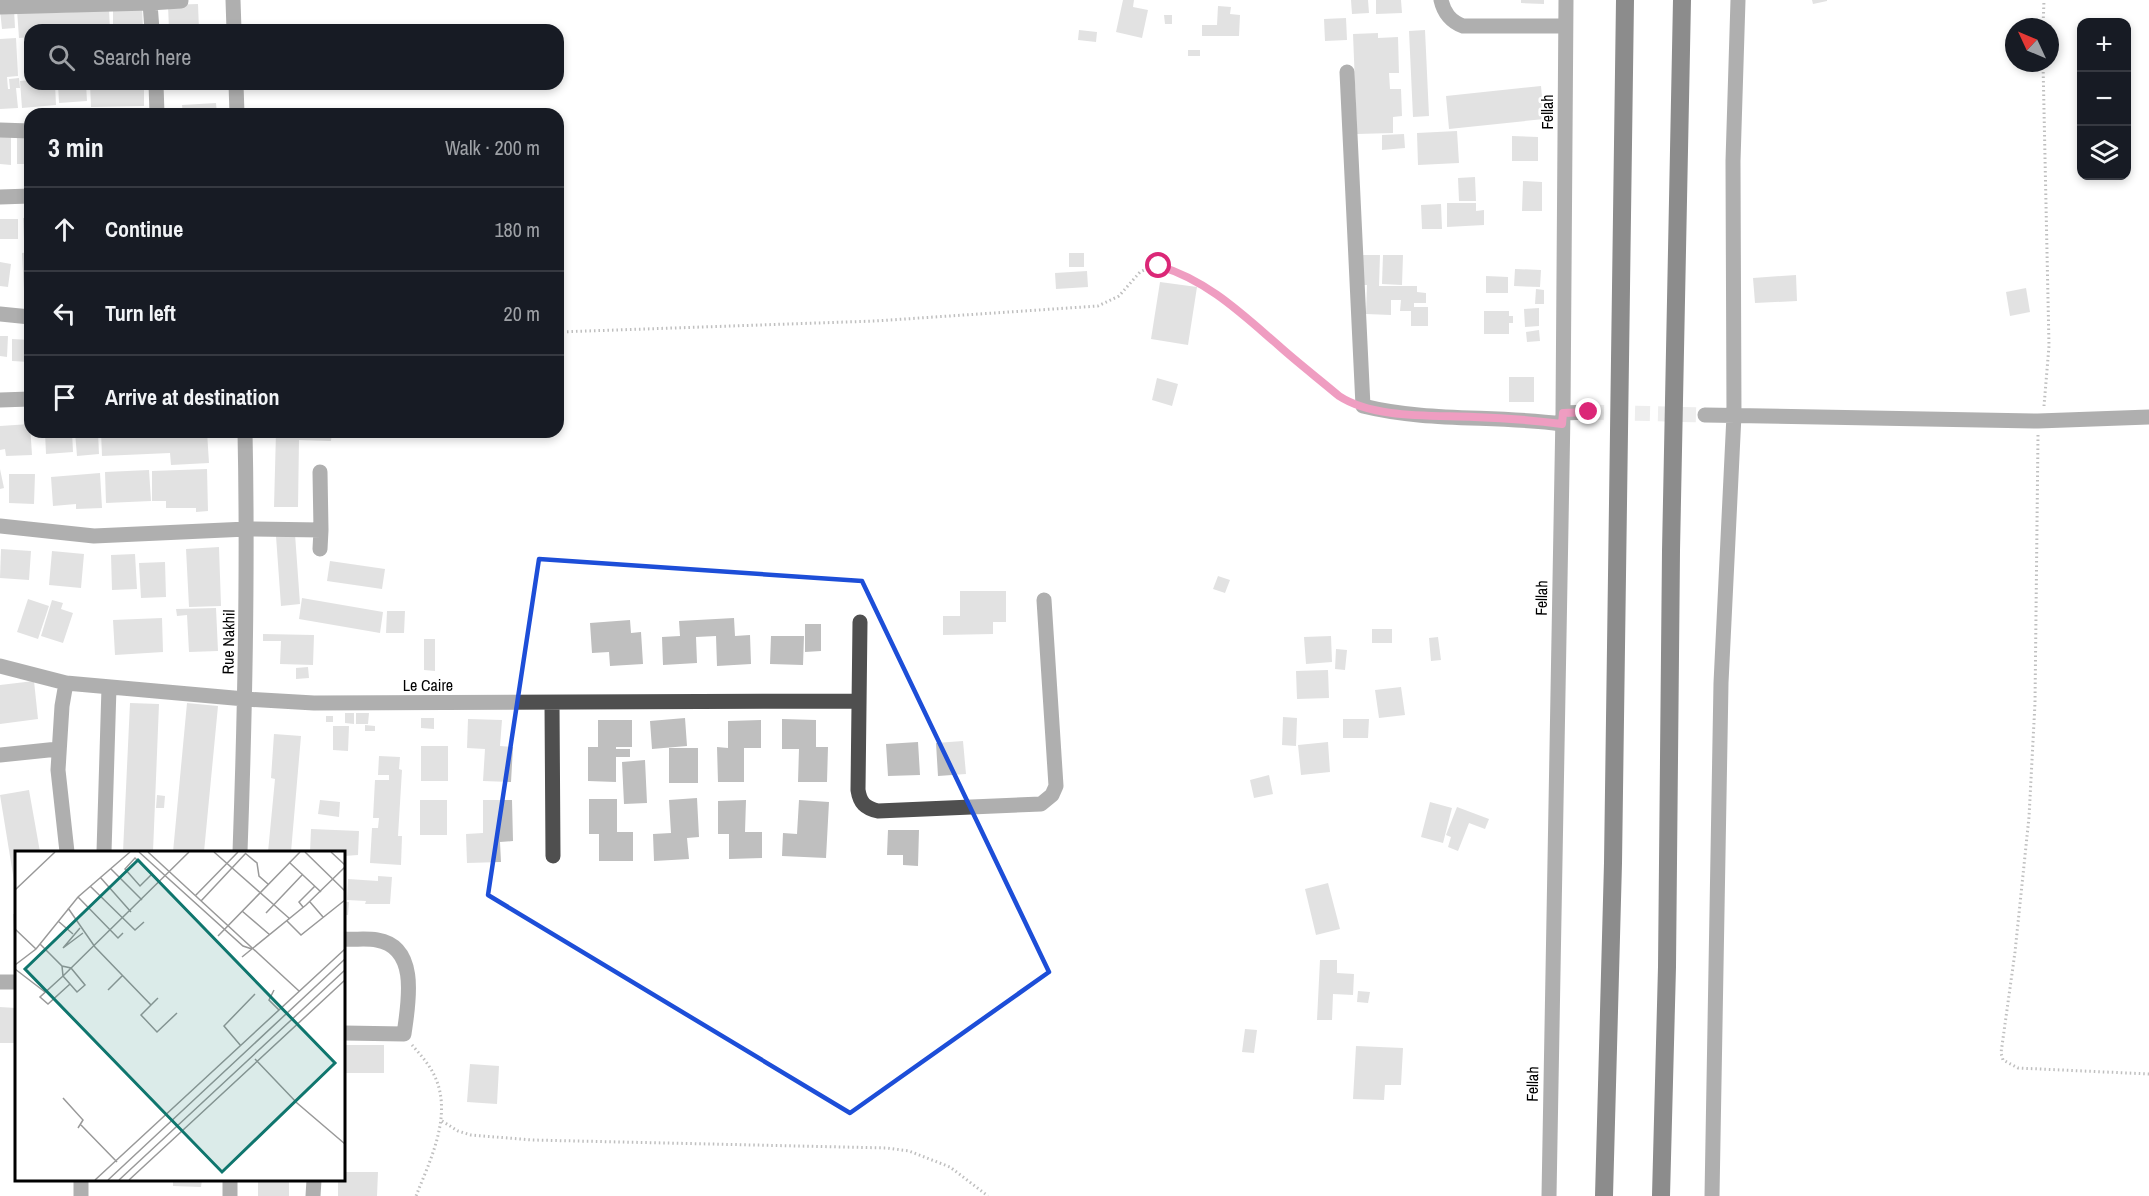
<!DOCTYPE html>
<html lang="en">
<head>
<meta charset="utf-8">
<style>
	body { margin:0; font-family:"Archivo Narrow",sans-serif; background:#242831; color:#f1f3f6 }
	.controls { position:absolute; right:18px; top:18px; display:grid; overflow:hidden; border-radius:12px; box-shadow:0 3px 9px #0003 }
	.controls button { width:54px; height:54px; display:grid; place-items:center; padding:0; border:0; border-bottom:2px solid #363941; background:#171b24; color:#f1f3f6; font:30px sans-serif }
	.compass { position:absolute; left:2005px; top:18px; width:54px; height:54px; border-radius:50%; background:#171b24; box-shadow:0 3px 9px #0003; rotate:314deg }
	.stop { position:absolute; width:18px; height:18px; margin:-14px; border:4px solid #db2777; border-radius:50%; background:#fff }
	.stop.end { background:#db2777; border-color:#fff; box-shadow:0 2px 6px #0008 }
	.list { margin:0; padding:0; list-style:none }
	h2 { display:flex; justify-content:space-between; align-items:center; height:78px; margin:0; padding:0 24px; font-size:26px }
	h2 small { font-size:20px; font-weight:400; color:#9ea1a6 }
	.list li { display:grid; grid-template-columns:39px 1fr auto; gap:18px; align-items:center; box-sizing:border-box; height:84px; padding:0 24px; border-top:2px solid #363941 }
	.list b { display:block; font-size:22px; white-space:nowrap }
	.list em { font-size:20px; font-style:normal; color:#9ea1a6 }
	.icon { flex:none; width:33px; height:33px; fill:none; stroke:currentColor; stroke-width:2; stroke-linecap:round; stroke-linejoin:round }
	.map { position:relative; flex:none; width:2149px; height:1196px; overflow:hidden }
	.search { position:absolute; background:#171b24; box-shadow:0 3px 9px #0003; left:24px; top:24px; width:540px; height:66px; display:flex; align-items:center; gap:15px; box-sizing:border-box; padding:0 21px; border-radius:18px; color:#9ea1a6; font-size:22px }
	.panel { position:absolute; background:#171b24; box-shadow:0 3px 9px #0003; left:24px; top:108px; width:540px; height:330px; border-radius:18px }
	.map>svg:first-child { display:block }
</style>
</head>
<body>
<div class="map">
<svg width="2149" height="1196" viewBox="0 0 2149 1196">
	<rect width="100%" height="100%" fill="#fff"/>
	<path fill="#bfbfbf" d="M1123,0H1134L1133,7L1148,10L1142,38L1116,32Z
		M1351,0H1368L1369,13L1352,14Z
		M1376,0H1401L1402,13L1376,14Z
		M1521,0H1544V4L1521,3Z
		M1812,0H1827V1L1813,4Z
		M198,4L199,30H169L168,5Z
		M142,6L143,30H113V7Z
		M1218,6L1231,7L1230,14L1240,15L1239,36H1202V25H1217Z
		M56,7V13L109,10L110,30H30V37L19,38L17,10Z
		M14,9L15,28L2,29L0,10Z
		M1164,15H1172V24H1165Z
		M1346,18L1347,40L1325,41L1324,19Z
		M1079,30L1097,32L1096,42L1078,40Z
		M1425,30L1429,116L1413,117L1409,31Z
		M1378,33V38L1398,37L1399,73H1389L1390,89H1401L1402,116L1393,117V133L1357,134L1353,34Z
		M16,38L18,76L7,77L8,89H10L9,79L19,78L20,88H16L18,108L0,109V39Z
		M1188,50H1200V56H1188Z
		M30,80V84H55L56,105L22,108L20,81Z
		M58,84H86L87,101L59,103Z
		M90,84H144V106L91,107Z
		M1541,86L1544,119L1449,129L1446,96Z
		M216,103L217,114H183L182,105Z
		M1457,131L1459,163L1418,165L1417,133Z
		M17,134H30V164H17Z
		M1404,134L1405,148L1382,150V135Z
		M0,135L11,136V165L0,164Z
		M1512,136L1538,137V161H1512Z
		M1475,177L1476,201H1459L1458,178Z
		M1523,181L1542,182V211H1522Z
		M1447,203H1476V211L1484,210V225L1447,227Z
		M1441,204L1442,229H1422L1421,205Z
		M23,218H30V241H24Z
		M0,219H18V239H0Z
		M30,252V291H24L22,253Z
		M1069,253H1084V267H1069Z
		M1360,255H1380L1379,286H1417V292L1426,293V303H1414V307H1428V326H1411V311H1400L1401,300H1391V315L1366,314L1367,285H1360Z
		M1383,255H1403L1402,285L1382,284Z
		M0,262L11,264L8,287L0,286Z
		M1515,269L1541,270L1540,287L1514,286Z
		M1087,271L1088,287L1056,289L1055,273Z
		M1796,275L1797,301L1755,303L1753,278Z
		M1486,276L1508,277V293H1486Z
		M1160,282L1197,287L1188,345L1151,339Z
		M2026,288L2030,312L2010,316L2006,292Z
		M1536,289L1544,290V304H1535Z
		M1539,308V326L1525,327L1524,309Z
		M1484,311H1509V316H1513V323H1509V334H1484Z
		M1539,330L1540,341L1527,342L1526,332Z
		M0,336H8L7,357L0,356Z
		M12,339L30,340V362L12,361Z
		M1509,377H1534V402H1509Z
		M1157,378L1178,384L1172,406L1152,400Z
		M30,424L32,455L6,456L5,449L0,450V426Z
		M45,432H72L73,452L46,454Z
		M75,432H98L99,454L77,456Z
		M101,432H207L209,463L171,465L170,453L102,456Z
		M276,432H332L331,441L299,440L298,507H274Z
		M0,469L4,488L0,489Z
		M207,469L208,511L196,512V508H166V501H152V471Z
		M149,470L151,501L106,503L105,472Z
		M100,473L102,508L76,509V504L53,506L51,477Z
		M9,474H35L34,504L9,503Z
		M295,534L300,604L281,606L276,536Z
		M219,547L221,606L189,607L186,549Z
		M1,549L31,551L29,580L0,578Z
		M52,551L84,554L81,588L49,585Z
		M135,554L137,589L112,590L111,555Z
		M330,561L385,569L382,589L327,581Z
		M165,562L166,597L141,598L139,563Z
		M1218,576L1230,580L1225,593L1213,589Z
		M960,591H1006V622H993V634L943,635V616H960Z
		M302,598L383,612L380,633L299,619Z
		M28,599L49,606L38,639L17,632Z
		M52,600L63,603L61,609L73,613L63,643L41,636Z
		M216,608L218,651L189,652L187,615L177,616L176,609Z
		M387,611H405L404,633H386Z
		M162,618L163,652L115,655L113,620Z
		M734,618L735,636L750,635L751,664L717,666L716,636L696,637L697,663L663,665L662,637L680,636L679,621Z
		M630,620L631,633L641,632L643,664L610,666L609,652L592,653L590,623Z
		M805,624H821V651L805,652Z
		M1372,629H1392V643H1372Z
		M263,634L314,635L313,665L280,664L281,641H263Z
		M771,636H804L803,665L770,664Z
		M1331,636L1332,662L1306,664L1304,637Z
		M1438,637L1441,660L1431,661L1429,638Z
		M424,639H435V671L424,670Z
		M1336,649L1347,650L1345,670L1335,669Z
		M308,667L309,678L296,679V668Z
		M1328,670L1329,698L1297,699L1296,671Z
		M34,681L38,719L0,724V685Z
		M1401,687L1405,715L1379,718L1375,690Z
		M130,703L159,704L153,852H123Z
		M187,703L218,706L204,852H173Z
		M345,713H354V724L345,723Z
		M356,713H369L368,724H356Z
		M326,716H333V722H326Z
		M1283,717L1297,718L1296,746L1282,745Z
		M421,718H434V729L421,728Z
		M685,718L687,746L652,749L650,721Z
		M468,719L502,720L500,746L513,747L511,782L483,781L485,749L467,748Z
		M782,719L816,720V747H828L827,782H798L799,749H782Z
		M1343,719H1369L1368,738H1343Z
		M598,720H632V747H616V749H630V757H616V782L588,781V747H598Z
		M761,720V748H744V782H718L717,747L728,748V721Z
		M365,725L375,726V731H365Z
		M333,726H349L348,751L333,750Z
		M274,734L301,736L291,852H268L275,779L271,778Z
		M963,741L966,774L938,776L936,743Z
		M918,742L920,775L888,776L886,744Z
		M1328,742L1330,772L1301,775L1298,745Z
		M421,746H448V781H421Z
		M669,748H698V783H669Z
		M379,756L400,757L399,769L402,770L398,836H402L401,865L370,863L372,828H378L379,818H373L375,780H389V775H378Z
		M645,760L647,803L624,804L622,762Z
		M1269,775L1273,794L1254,798L1250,780Z
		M29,790L40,852H16L15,887L0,795Z
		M157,795L165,796L164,808H156Z
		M697,798L699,837L687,838L689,859L654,861L653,834L671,833L669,800Z
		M589,799H617V832H633V861H599V834H589Z
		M320,800L340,802L339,817L318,814Z
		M420,800H447V835H420Z
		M483,800H512L513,841L500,842L501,862L467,863L466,834L483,833Z
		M746,800L745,832H762V858L729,859V834H718V801Z
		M799,800L829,802L826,858L782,856L783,833L797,834Z
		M1430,802L1452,808L1443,843L1421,837Z
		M1457,807L1489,819L1485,829L1469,823L1458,851L1448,847L1451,837L1446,835Z
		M311,829L359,831L358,855L344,856V852H310Z
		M888,830H919L918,866L903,865V855H887Z
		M378,876L392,877L390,904H365L366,901L347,900L348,879L378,881Z
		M1328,883L1340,929L1316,935L1305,889Z
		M344,902H349L348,915H344Z
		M13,914H16V936H14Z
		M1320,960H1337V973L1354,974L1353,995L1333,994L1332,1020H1317Z
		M1358,991L1370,992L1368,1003L1357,1002Z
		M0,1007L16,1008V1043H0Z
		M1245,1029L1257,1030L1254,1053L1242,1052Z
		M344,1045H384V1073H344Z
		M1356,1046L1403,1048L1401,1085H1385L1384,1100L1353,1099Z
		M470,1064L499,1066L497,1104L467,1102Z
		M344,1172H378L377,1196H338V1180H344Z
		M173,1180H202L201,1187L173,1186Z
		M258,1180H289V1196H258Z"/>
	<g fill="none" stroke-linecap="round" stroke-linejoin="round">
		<path stroke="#d9d9d9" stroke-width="15" stroke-dasharray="15 8" stroke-linecap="butt" d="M1589,412L1705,415"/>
		<path stroke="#717171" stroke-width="3" stroke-dasharray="1.5 3" stroke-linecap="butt" d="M2043,27L2044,0
			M2043,63L2049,346L2044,406
			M558,332L875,321L1098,306L1119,296L1140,272L1148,268L1159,266L1175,271L1213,291L1236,308L1347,402
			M2038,435L2035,703L2029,817L2015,952L2001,1053L2003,1060L2018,1068L2149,1074
			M412,1045C419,1053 427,1062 432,1071C455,1111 431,1158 416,1196
			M442,1121L458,1131L471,1135L532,1140L887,1148L909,1151L950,1167L988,1196"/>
		<path stroke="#4f4f4f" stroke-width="15" d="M233,0L234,30
			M1441,0C1444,13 1450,21 1463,26H1565
			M150,3L152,30
			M0,7L150,3L181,1
			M1347,72L1363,406C1427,422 1496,415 1562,424
			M156,84L157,114
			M236,84L237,114
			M0,130L30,131
			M0,197L30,196
			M0,314L30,317
			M0,400L30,399
			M1563,413L1589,412
			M1705,415L2038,421L2149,417
			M0,526L94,536L247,529L321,530L320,472
			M320,549L321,530
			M860,622L858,790C860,803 865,808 878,811L1041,804L1052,795L1056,786L1044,600
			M0,666L66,683L245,699L314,703L858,701
			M66,683L62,706L58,770L67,852
			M552,703L553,856
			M0,755L58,749
			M104,852L109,687
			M240,852C245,712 248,572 245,432
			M344,939C354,940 366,938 377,940C420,947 408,1005 404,1034L344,1033
			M0,982H16
			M81,1196V1180
			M230,1196V1180
			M313,1196L314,1180
			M1549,1196L1563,413L1566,0
			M1712,1196L1721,683L1734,415L1733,161L1738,0"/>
		<path stroke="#000" stroke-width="18" d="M1604,1196L1613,863L1625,0
			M1661,1196L1667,967L1671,551L1682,0"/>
	</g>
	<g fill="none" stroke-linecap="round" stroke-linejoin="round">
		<path stroke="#db2777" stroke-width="8" d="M1159,266C1207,280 1242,314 1278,345C1298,363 1319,379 1339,396C1374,419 1433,415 1474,417C1504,418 1532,420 1562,424L1563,413L1589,412"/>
	</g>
	<path d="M0 0H2149V1196H0ZM539,559L862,581L1049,972L850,1113L488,895Z" fill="#fff" fill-opacity=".55" fill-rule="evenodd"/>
	<path fill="none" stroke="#1d4ed8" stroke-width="4.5" stroke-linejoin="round" d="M539,559L862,581L1049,972L850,1113L488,895Z"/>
	<g text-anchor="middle" stroke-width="5" stroke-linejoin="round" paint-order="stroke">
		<g font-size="16" fill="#000" stroke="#fff">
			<text transform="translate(1547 112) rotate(-90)" y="6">Fellah</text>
			<text transform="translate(1541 598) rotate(-89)" y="6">Fellah</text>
			<text transform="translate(228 642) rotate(-89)" y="6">Rue Nakhil</text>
			<text x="428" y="691">Le Caire</text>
			<text transform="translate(1532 1084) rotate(-89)" y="6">Fellah</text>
		</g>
	</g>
	<g transform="translate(15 851)">
		<rect width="330" height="330" fill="#fff"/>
		<path fill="none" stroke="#999" stroke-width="1.5" d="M124,1L228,95L237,98M133,1L284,140M199,1L275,68M290,1L330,40M316,1L330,14M230,2L242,12L244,25L253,33M274,11L306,41M96,18L127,49M137,23L125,35L110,18L120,7L140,26M85,26L116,61M75,35L120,79L129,71M0,39L40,1M180,45L223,1M63,46L103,87L108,82M186,50L231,2M295,51L308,66M288,56L284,51L300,35M53,57L80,96L136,154M227,60L255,84M251,62L288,23M43,70L58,83M272,70L286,84L330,49M65,77L48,97L68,82M0,78L21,98M203,85L285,1M25,93L47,115L56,117L70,134L62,141L55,133M227,106L291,54L330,16M0,114L21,98L63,46L115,1M47,115L48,125L25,146L33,153L55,133L48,125L174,1M0,118L30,141M93,139L107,125M259,139L254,149L264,159M143,147L126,164L142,181L162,162M226,195L209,175L240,143M240,208L282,252L330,293M48,247L68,269L63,277M66,274L102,311M80,329L330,98M93,329L330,108M104,329L330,119M114,329L330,129"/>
		<path fill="#0f766e" fill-opacity="0.15" stroke="#0f766e" stroke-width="3" d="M123,9L320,212L207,321L10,118Z"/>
		<rect width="330" height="330" fill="none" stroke="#000" stroke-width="3"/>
	</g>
</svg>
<div class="controls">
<button>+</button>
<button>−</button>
<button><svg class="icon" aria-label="layers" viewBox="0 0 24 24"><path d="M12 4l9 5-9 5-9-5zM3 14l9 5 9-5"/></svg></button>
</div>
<svg class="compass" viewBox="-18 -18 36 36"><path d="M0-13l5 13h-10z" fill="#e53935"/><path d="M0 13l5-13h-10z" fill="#9ea1a6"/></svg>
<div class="stop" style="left:1159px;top:266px"></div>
<div class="stop end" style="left:1589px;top:412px"></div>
<div class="search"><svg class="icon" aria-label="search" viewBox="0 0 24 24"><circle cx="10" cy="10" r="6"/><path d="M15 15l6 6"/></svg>Search here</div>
<section class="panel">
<h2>3 min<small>Walk · 200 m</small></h2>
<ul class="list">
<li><svg class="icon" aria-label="ahead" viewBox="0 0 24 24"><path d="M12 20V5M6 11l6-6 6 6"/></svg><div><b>Continue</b></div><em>180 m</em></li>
<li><svg class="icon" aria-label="left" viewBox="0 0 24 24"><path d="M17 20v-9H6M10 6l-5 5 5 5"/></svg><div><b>Turn left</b></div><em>20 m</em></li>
<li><svg class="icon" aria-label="arrive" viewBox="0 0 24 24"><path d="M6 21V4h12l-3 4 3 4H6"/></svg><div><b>Arrive at destination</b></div></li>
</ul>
</section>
</div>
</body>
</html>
